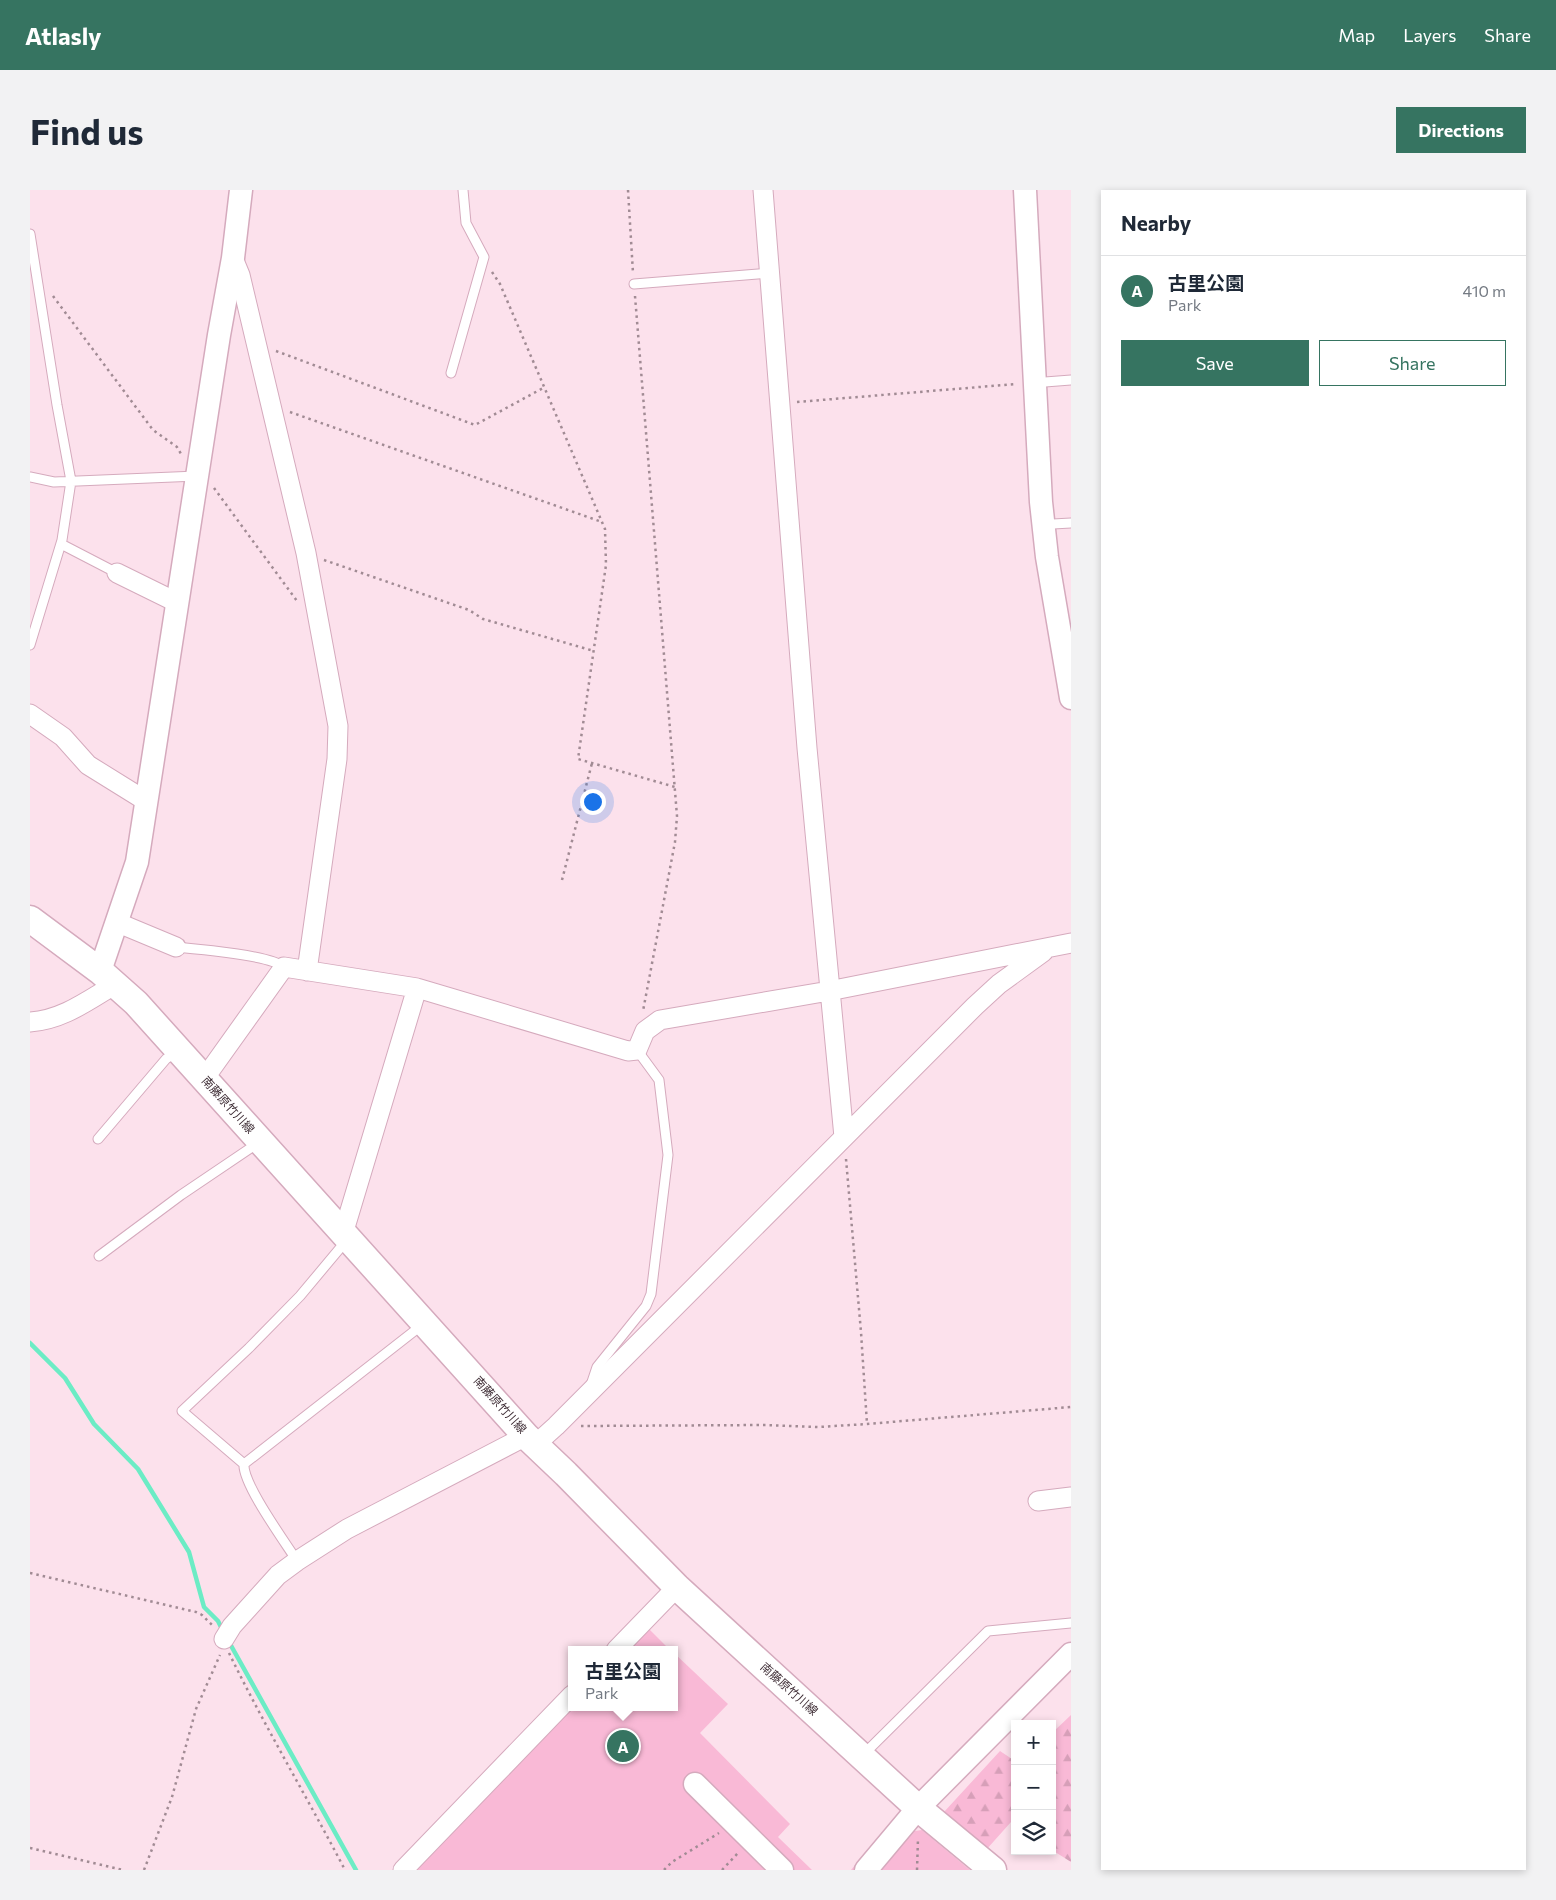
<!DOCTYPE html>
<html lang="en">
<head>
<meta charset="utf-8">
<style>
	body { margin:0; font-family:Commissioner,"Noto Sans JP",sans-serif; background:#f2f2f3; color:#1f2937 }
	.controls { position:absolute; right:15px; bottom:15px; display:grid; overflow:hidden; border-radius:0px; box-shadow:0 2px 8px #0003 }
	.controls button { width:45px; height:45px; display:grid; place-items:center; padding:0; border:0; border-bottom:1px solid #e0e1e3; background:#fff; color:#1f2937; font:25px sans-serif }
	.you { position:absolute; left:562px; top:611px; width:18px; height:18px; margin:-12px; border:4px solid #fff; border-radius:50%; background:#1a73e8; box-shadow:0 0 0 8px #1a73e833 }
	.badge { display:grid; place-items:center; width:32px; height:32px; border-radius:50%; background:#367461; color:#fff; font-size:16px; font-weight:700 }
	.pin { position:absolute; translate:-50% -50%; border:2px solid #fff; box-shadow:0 1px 5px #0006 }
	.popup { position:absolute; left:538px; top:1456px; width:110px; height:65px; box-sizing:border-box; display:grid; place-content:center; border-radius:0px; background:#fff; filter:drop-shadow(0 1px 4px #0005); font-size:16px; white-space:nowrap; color:#747a83 }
	.popup b { font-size:19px; color:#1f2937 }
	.popup::after { content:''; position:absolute; left:50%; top:100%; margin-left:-10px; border:10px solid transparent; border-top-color:#fff }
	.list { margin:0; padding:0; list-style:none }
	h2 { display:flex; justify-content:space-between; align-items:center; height:65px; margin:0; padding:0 20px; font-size:21px }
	h2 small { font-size:16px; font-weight:400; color:#747a83 }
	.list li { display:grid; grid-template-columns:32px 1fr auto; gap:15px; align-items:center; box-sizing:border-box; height:70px; padding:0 20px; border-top:1px solid #e0e1e3 }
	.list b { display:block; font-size:19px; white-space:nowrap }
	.list p { margin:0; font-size:16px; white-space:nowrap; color:#747a83 }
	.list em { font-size:16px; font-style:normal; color:#747a83 }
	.actions { display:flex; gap:10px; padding:15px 20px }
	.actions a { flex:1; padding:11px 0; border:1px solid #367461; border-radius:0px; text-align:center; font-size:18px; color:#367461 }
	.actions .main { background:#367461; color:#fff }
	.icon { flex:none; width:28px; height:28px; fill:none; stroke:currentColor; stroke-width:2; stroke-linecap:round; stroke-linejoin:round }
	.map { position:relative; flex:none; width:1041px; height:1680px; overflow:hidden; border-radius:0px }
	header { display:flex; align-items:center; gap:30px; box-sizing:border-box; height:70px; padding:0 25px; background:#367461; color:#fff }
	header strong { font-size:24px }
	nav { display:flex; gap:28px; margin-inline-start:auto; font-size:18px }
	.intro { display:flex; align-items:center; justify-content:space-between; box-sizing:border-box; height:120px; padding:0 30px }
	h1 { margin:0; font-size:35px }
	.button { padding:12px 22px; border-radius:0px; background:#367461; color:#fff; font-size:18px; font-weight:700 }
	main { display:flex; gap:30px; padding:0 30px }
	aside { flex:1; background:#fff; border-radius:0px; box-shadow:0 2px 8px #0003 }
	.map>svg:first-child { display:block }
</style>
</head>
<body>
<header>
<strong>Atlasly</strong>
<nav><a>Map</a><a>Layers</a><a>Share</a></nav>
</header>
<div class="intro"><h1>Find us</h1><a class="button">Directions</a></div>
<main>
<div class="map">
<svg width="1041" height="1680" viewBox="0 0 1041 1680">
	<defs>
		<pattern id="forest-firs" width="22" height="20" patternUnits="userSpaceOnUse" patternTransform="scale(1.25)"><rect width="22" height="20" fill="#f9b9d6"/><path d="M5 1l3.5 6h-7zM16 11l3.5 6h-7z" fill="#d69fb8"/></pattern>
	</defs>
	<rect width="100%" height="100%" fill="#fce1ec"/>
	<path fill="#f9b9d6" d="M619,1439L640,1460H599Z
		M644,1463L698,1514L670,1543L760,1634L748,1647L782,1680H383L542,1517H644Z
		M863,1630L878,1642L892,1640L940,1680H821Z"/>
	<path fill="url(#forest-firs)" d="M1041,1525V1672L1022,1660V1543Z
		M970,1561L985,1571V1634L981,1632L956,1660L914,1622Z"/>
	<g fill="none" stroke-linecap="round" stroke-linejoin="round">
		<path stroke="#6cecc5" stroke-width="4.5" d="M0,1153L35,1188L64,1234L108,1279L159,1362L174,1417L188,1431L193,1441
			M199,1452L326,1680"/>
		<defs>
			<path id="service" d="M0,44L27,215L41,291L32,350L0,455
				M604,94L740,83
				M421,183L454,67L436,33L433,0
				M1015,192L1041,190
				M0,287L24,292L167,286
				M1023,334L1041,333
				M31,354L87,383
				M146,757C167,759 240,765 254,777
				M68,949L136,869L146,862
				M69,1066L151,1005L228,953
				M561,1195L567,1177L616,1116L621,1104L638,965L629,890L607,860
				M214,1274L152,1221L219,1158L270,1106L316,1051
				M267,1371C255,1352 212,1293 214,1274L392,1135
				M834,1564L958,1441L1041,1433"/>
			<path id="minor" d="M733,0L777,558L814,947
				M203,68L210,85L276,363L308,536L307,569L277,781
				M87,383L148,413
				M0,524L33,547L58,575L116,611
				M86,732L146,757
				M0,832C32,830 57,811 84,795
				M174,889L254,777L387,798L598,861L607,860L615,841L630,830L799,801L1041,753
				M313,1044L387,798
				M506,1254L526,1236L945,816L969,794L1013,762
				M1008,1311L1041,1307
				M194,1449L202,1436L248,1385L267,1371L317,1339L496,1246
				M586,1460L647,1397
				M373,1680L542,1505"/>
			<path id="tertiary" d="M995,0L1011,312L1017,367L1041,508
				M70,781L107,672L189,145L203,68L211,0
				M665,1594L752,1680
				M836,1680L888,1618L1041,1464"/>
			<path id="secondary" d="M0,729L70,781L106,813L496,1246L536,1284L647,1397L888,1618L963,1680"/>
		</defs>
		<use href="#service" stroke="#d5aabd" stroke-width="11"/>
		<use href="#minor" stroke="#d5aabd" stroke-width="21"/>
		<use href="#tertiary" stroke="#d5aabd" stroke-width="25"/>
		<use href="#secondary" stroke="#d5aabd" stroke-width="29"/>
		<path stroke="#a18b94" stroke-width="2.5" stroke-dasharray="2.5 4" stroke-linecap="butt" d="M598,0L603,83
			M462,82L470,94L575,339L576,375L548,569L645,597
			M23,106L123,240L147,257L151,264
			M605,106L647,626L645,652L613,821
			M246,161L445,235L515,197
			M767,212L986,194
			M260,222L572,332
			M184,298L267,411
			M294,370L439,420L453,429L564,461
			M532,690L562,573
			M816,969L831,1142L837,1234
			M551,1236L736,1235L788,1237L837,1234L1041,1217
			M0,1383L166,1422L172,1425L182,1435
			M199,1463C235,1537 277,1607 315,1680
			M0,1658L93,1680
			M114,1680L142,1607L166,1519L190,1465
			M634,1680L642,1672L689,1643
			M692,1680L708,1663
			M887,1680L888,1649"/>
		<use href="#service" stroke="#fff" stroke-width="9"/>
		<use href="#minor" stroke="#fff" stroke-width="19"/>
		<use href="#tertiary" stroke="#fff" stroke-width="22"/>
		<use href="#secondary" stroke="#fff" stroke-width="26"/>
	</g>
	<g text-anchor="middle" stroke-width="5" stroke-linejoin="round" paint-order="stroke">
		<g font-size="12" fill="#3e2d35" stroke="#fff">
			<text transform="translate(198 915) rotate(48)" y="4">南藤原竹川線</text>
			<text transform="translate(470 1215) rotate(48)" y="4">南藤原竹川線</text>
			<text transform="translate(759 1499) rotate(42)" y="4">南藤原竹川線</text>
		</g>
	</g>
</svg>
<div class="controls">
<button>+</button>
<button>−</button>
<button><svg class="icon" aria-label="layers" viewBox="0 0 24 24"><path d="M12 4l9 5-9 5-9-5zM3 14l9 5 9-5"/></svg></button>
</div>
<div class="you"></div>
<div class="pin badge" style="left:593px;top:1556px">A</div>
<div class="popup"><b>古里公園</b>Park</div>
</div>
<aside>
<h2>Nearby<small></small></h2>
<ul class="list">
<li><span class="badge">A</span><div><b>古里公園</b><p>Park</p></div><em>410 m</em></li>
</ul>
<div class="actions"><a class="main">Save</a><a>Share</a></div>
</aside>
</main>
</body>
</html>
